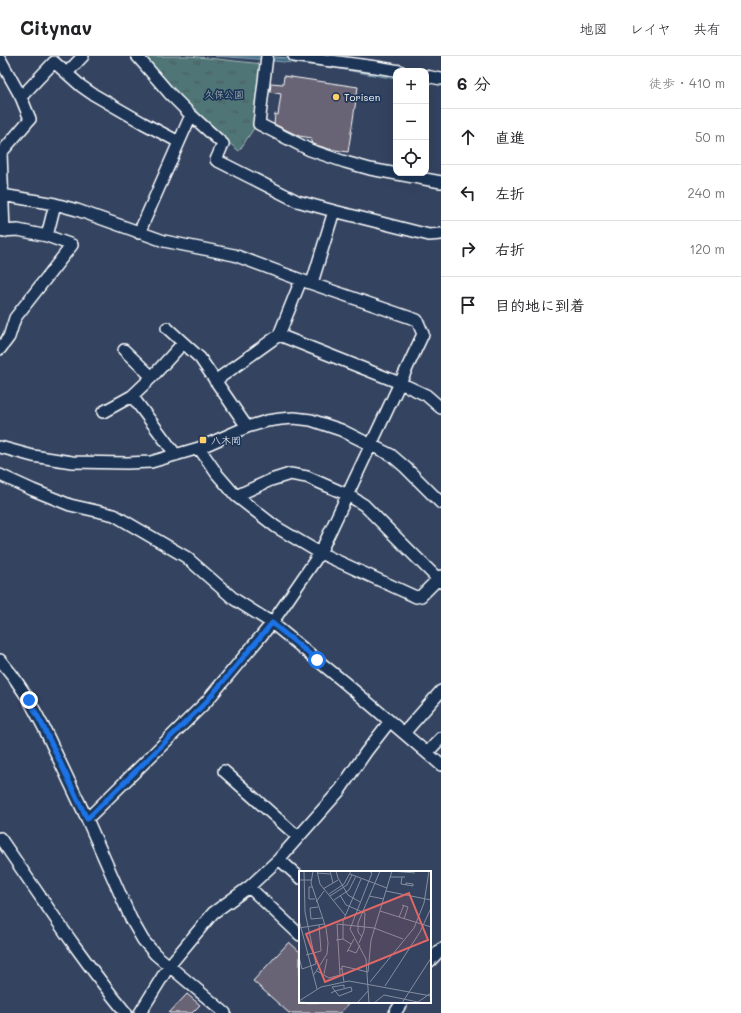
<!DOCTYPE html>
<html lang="ja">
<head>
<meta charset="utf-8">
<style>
	body { margin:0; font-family:Mali,"Klee One",sans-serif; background:#f2f2f2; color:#202124 }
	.controls { position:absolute; right:12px; top:12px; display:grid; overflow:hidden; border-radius:8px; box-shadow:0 4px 16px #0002 }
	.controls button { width:36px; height:36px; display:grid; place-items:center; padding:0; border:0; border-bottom:1px solid #e0e0e0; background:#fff; color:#202124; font:20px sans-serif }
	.stop { position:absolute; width:12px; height:12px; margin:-9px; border:3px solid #1a73e8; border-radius:50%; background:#fff }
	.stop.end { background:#1a73e8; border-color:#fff; box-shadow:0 1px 4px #0008 }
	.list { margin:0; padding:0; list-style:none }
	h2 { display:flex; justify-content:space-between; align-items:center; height:52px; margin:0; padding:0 16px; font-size:17px }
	h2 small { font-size:13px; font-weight:400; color:#757577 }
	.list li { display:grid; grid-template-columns:26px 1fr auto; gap:12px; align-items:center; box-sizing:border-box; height:56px; padding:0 16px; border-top:1px solid #e0e0e0 }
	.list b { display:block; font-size:15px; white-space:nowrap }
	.list em { font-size:13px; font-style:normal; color:#757577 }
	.icon { flex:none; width:22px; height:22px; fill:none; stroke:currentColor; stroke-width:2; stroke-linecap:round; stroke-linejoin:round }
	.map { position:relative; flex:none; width:441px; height:957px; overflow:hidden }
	header { display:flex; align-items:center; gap:24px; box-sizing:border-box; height:56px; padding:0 20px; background:#fff; border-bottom:1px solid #e0e0e0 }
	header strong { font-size:19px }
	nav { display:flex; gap:22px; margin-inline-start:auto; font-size:14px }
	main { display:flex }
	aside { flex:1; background:#fff }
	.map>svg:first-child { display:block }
</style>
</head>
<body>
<header>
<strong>Citynav</strong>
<nav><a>地図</a><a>レイヤ</a><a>共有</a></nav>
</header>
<main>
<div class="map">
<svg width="441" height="957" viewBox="0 0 441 957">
	<defs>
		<pattern id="park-tufts" width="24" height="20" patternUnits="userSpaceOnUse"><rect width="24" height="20" fill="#4f7476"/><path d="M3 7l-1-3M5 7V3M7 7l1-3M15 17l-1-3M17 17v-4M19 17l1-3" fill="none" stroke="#4d5c5d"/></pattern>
		<pattern id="water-rules" width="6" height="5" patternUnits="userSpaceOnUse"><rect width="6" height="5" fill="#3e6a83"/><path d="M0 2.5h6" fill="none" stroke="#5b8096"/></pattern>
	</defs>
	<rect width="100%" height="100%" fill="#344360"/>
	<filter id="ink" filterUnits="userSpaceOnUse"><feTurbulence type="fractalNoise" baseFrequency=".025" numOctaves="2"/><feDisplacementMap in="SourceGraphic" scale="8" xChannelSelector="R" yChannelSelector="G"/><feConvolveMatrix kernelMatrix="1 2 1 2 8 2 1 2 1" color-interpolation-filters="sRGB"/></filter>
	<g filter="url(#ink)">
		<path fill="url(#park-tufts)" stroke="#a7baba" d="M137,0H190L262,8L256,69L239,95L167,37Z"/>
		<path fill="url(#water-rules)" stroke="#8ba6b5" d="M215,0H266L298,3L396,19V23L329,11L257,3Z"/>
		<path fill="#686374" stroke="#fff" d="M284,20L358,31L348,96L329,93L313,88L311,87L312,82L299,80L274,68L275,58L278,59L281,38L270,36L271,27L283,28Z
			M289,886L300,896V946H350L340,957H289L253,925Z
			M187,938L200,949L192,957H169Z"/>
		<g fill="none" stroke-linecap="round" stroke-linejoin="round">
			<defs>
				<path id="minor" d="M137,0L169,37L191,59L223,88L216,104L297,145L334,155L429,179L441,178
					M267,0L259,68L310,94L345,106L370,113L441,126
					M294,0L376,11L400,15
					M0,3L21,41L30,63L1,97L4,176
					M67,17L83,0
					M426,20L441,23
					M21,41L54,6L81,30L91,37L143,67L179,86
					M2,139L55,148L77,154L164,185L234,199L301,224L417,264L423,278L320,497L272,567L206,646L87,763
					M0,175L18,174L47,180L72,189L15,262L9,281L0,293
					M139,177L191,59
					M47,180L55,148
					M312,227L334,155
					M167,272L200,302L247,371
					M279,279L400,327L426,339L441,352
					M124,294L152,321
					M215,325L279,279L301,224
					M103,356L132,340
					M0,391L33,400L72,406L127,407L151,406L199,392L247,371L267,365L281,363L294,362L311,364L341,374L391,399L405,411L441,447
					M199,392L217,418L236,440L276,471L320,497L416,541L421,540L441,520
					M176,399L132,340L152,321L183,287
					M0,419L33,434L70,449L114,459L186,501L234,543L272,567L344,626L441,709
					M236,440L271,424L290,418L307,421L348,439L364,449L441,526
					M0,604L13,620L29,644L44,672L87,763L131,863L143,884L155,898L225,957
					M404,677L441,635
					M427,697L441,682
					M224,715L298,781
					M0,782C41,841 80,901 126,957
					M279,803L300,822
					M249,831L300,879
					M430,905L441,893
					M140,957L169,910L213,857L249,831L279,803L340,734L366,696L390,665
					M395,957L402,946"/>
			</defs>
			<use href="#minor" stroke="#fff" stroke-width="14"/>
			<use href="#minor" stroke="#1d3557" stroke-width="11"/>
		</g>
	</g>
	<g fill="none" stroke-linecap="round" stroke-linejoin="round" filter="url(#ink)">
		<path stroke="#1a73e8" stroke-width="5" d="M29,644L44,672L87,763L206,646L272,567L317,604"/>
	</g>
	<g fill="#ffd166" stroke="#1d3557" stroke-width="1.5">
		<circle cx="336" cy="41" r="4"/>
		<rect x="199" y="380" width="8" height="8" rx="2"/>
	</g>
	<g text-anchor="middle" stroke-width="3.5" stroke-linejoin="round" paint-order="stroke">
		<g font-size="10" fill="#b0c0c1" stroke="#1d3557">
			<text x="224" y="42">久保公園</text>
		</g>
		<g font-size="10" fill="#fff" stroke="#1d3557" text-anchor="start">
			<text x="344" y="45">Torisen</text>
			<text x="211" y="388">八木岡</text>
		</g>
	</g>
	<g transform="translate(299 815)">
		<rect width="132" height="132" fill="#344360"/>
		<path fill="none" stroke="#858ea0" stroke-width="1" d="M18,0L21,13L46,44M31,0L34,12M37,0L39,7L49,24L61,31M93,0L116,2M18,2L31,3M51,3L88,17M91,6H106M103,6L102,13L114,15V13L107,12V14M0,9H13M13,16H10V28H16M24,18L39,9M87,20L132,29M30,23L45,13L52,0M41,24L47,34L66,42L65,60L60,72M31,25L48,14L53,4M70,25L85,28M35,29L50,19L57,5M17,31L25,20M103,34L109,36L105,48M19,36L11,37L12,48L23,47M81,40L132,56M100,46L105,34M0,49L18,118M0,57L25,53M63,66L59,61V52L81,0M44,68V50L62,8M37,69L44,68L52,73M49,79L57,82L61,74M48,81L55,68M7,84L22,80L20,54M0,86L3,98L17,93L6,41L5,0M40,98H43V95L69,101L72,69L93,0M43,98L45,111M18,100L30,107L45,103M25,103L28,88M41,104L38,53L75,57L104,68M14,105L28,83L29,72L27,57L12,12L14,0M71,111L115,57L125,32L130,0M86,115L121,61L132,37M32,122L36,120L52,116L53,120L40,125L37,121L36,120L33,116L45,114V117M0,130L22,116L50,110L132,125M0,131L16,132M58,132L69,120M70,132L67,88L51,58L73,2L70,0M75,132L85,124L119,131L132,122M103,132L132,87"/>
		<path fill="#e26868" fill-opacity="0.15" stroke="#e26868" stroke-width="2" d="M110,22L129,69L26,111L7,63Z"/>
		<rect width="132" height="132" fill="none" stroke="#fff" stroke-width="2"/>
	</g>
</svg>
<div class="controls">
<button>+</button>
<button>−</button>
<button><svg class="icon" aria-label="locate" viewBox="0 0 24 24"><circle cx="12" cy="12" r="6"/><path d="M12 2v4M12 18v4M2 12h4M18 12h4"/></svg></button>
</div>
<div class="stop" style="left:317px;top:604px"></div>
<div class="stop end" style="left:29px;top:644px"></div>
</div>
<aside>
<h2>6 分<small>徒歩 · 410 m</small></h2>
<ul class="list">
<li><svg class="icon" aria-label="ahead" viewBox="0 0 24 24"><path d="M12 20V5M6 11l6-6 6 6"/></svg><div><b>直進</b></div><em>50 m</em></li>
<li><svg class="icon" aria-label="left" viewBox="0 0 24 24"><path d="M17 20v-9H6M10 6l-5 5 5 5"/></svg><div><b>左折</b></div><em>240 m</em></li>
<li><svg class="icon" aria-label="right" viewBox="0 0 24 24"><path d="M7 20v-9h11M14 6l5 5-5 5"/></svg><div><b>右折</b></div><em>120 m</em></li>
<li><svg class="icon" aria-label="arrive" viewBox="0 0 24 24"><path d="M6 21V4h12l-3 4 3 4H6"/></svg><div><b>目的地に到着</b></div></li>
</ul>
</aside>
</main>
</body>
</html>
